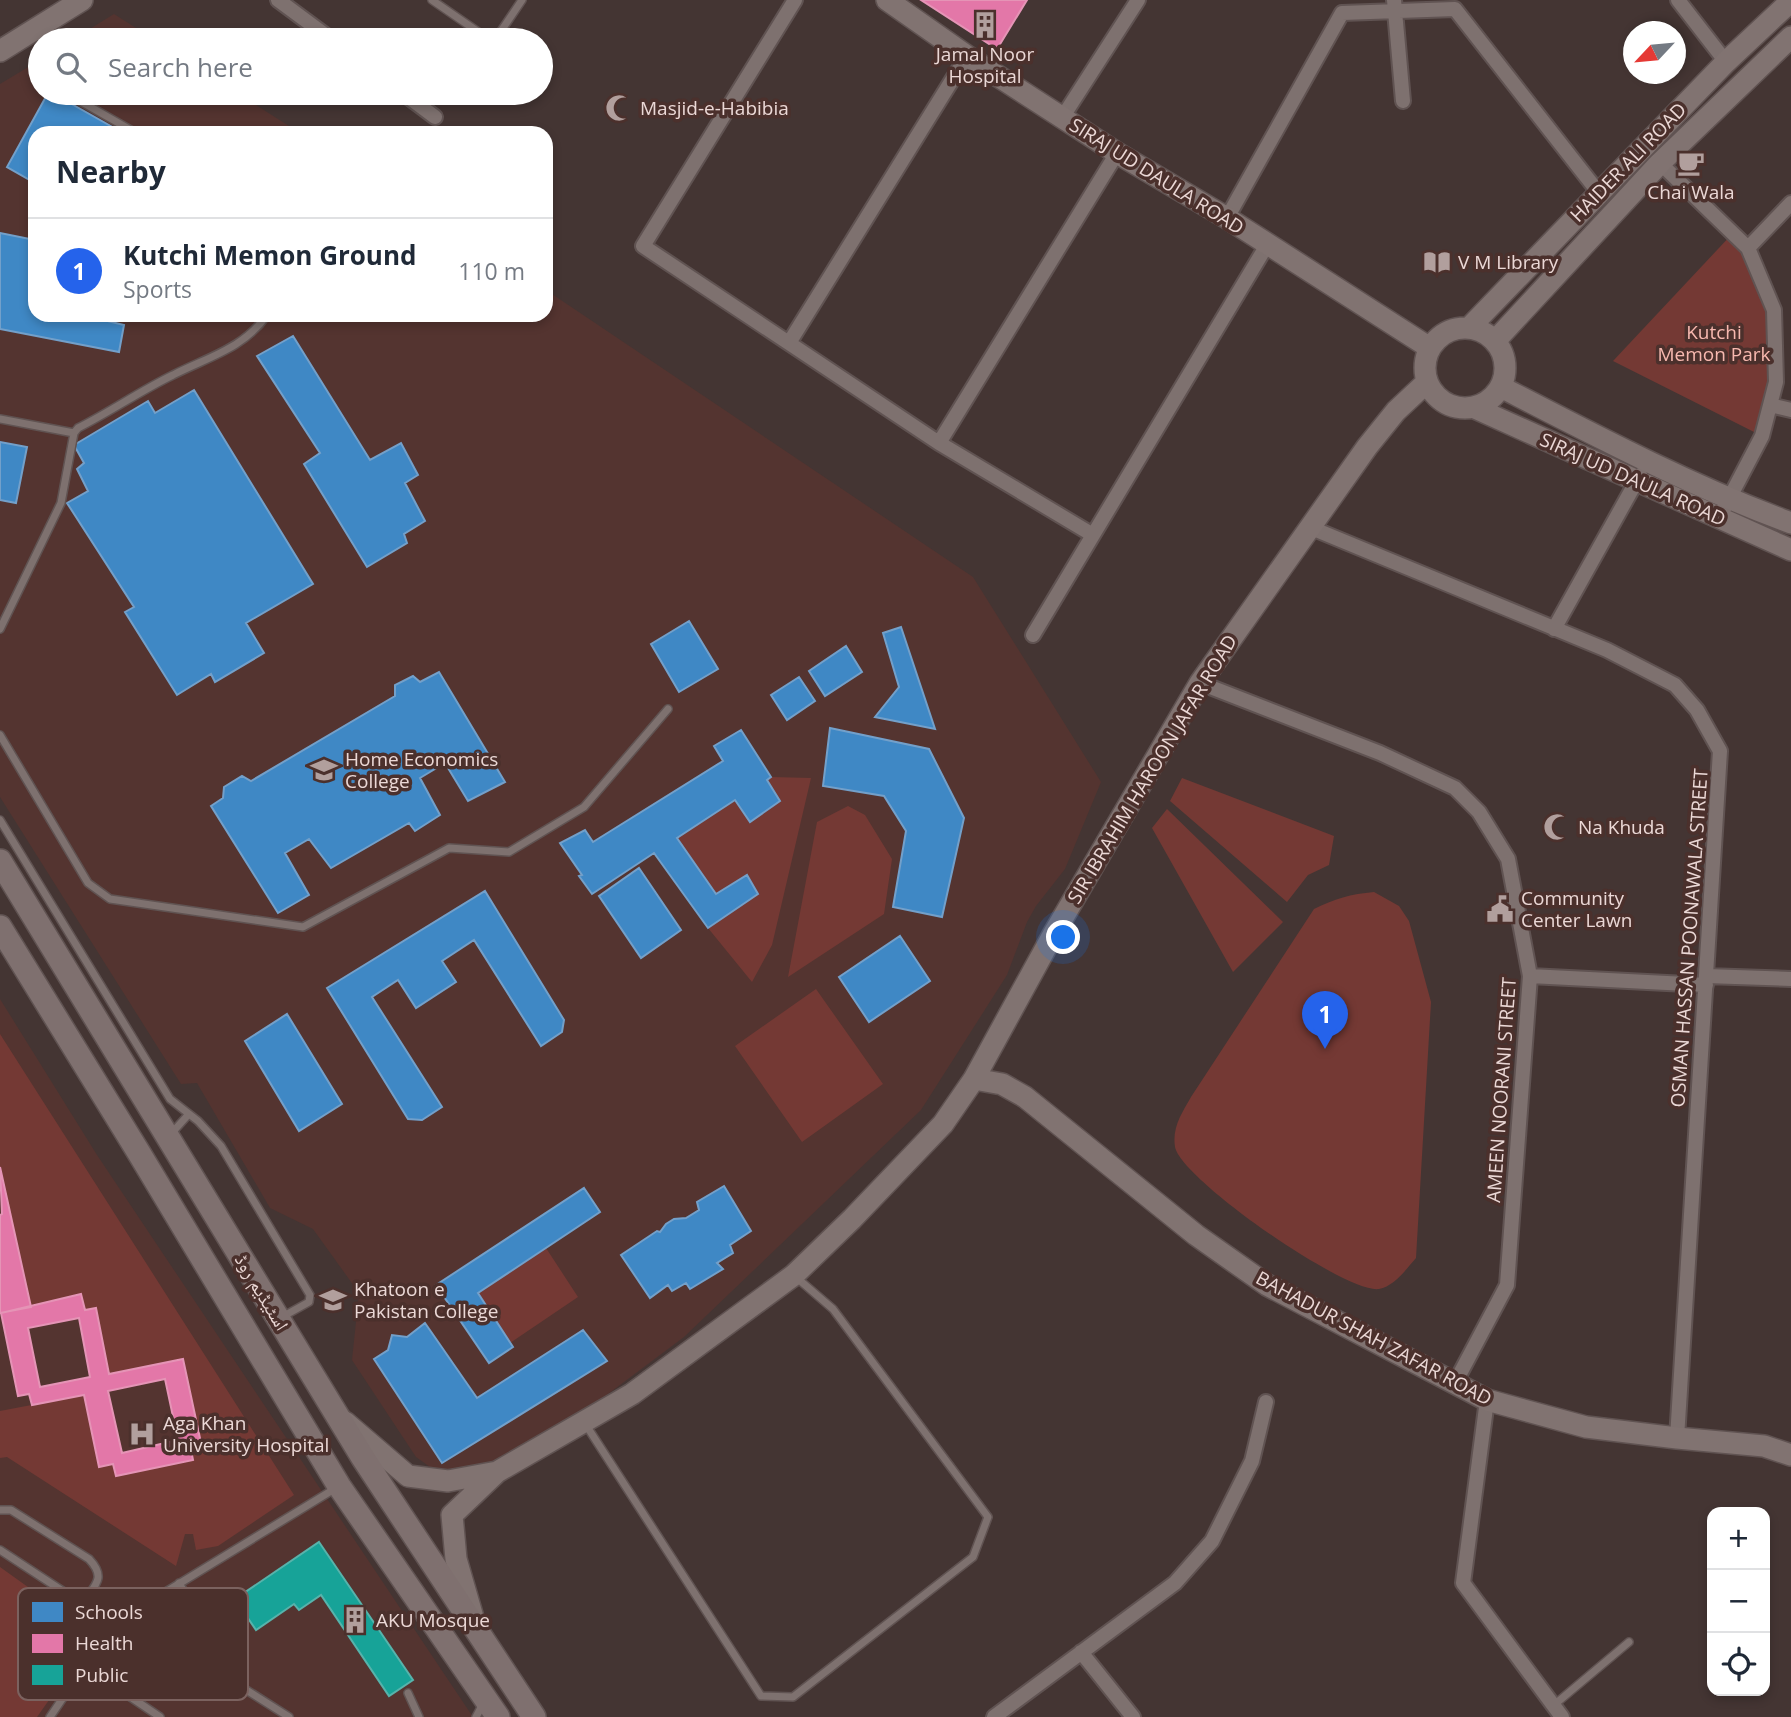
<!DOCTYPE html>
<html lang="en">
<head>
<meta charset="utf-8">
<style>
	body { margin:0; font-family:"Open Sans","Noto Naskh Arabic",sans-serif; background:#f2f2f3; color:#1f2937 }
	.controls { position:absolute; right:21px; bottom:21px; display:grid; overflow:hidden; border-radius:14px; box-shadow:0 4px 10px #0003 }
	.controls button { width:63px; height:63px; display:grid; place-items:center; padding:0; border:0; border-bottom:2px solid #e0e1e3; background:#fff; color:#1f2937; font:35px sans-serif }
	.compass { position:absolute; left:1623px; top:21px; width:63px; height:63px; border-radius:50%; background:#fff; box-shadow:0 4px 10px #0003; rotate:244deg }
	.you { position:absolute; left:1064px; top:938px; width:24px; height:24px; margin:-18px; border:5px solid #fff; border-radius:50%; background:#1a73e8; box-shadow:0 0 0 10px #1a73e833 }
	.badge { display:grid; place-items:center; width:46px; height:46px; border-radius:50%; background:#2563eb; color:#fff; font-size:23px; font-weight:700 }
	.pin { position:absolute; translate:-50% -58px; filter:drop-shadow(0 2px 4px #0008) }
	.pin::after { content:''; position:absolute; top:37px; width:24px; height:21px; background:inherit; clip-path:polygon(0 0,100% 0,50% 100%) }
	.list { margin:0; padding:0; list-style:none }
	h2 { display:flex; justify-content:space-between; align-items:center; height:91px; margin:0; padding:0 28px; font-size:30px }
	h2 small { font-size:23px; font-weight:400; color:#747a83 }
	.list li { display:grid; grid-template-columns:46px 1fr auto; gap:21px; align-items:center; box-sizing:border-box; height:105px; padding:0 28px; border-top:2px solid #e0e1e3 }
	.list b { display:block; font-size:26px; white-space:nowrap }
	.list p { margin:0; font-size:23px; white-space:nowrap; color:#747a83 }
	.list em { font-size:23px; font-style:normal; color:#747a83 }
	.icon { flex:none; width:38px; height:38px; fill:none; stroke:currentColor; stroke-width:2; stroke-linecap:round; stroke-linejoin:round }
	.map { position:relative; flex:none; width:1791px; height:1717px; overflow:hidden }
	.search { position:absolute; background:#fff; box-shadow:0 4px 10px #0003; left:28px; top:28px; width:525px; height:77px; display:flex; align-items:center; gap:18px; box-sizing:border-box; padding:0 24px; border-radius:38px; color:#747a83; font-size:26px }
	.panel { position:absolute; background:#fff; box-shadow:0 4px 10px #0003; left:28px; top:126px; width:525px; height:196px; border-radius:21px }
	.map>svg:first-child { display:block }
</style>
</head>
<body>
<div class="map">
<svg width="1791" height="1717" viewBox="0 0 1791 1717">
	<rect width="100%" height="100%" fill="#443533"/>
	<path fill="#543430" d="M114,14L155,40H72Z
		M40,60V93H237L300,133H35V315H546V290L973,577L1101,782L1065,869L1036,906L1027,922L1007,975L921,1110L684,1337L608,1394L540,1441L489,1469L447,1479L416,1457L352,1360L359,1293L313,1229L270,1208L197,1083L181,1084L0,797V84Z
		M0,999L97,1155L473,1717H0Z"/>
	<path fill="#743934" d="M1733,233L1774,310L1776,382L1762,436L1613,361Z
		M771,777L811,778L772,945L752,982L708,928L758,893L746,875L716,894L677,838L735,800L751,821L779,801L767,780Z
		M1182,778L1334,836L1329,865L1308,875L1287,902L1170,801Z
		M848,806L865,815L892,859L884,914L788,977L817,822Z
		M1167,809L1283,922L1233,972L1152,828Z
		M1374,892L1399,906L1409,921L1431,1002L1416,1258C1407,1268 1395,1286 1379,1289C1346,1294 1181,1179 1175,1147C1172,1127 1182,1113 1191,1097L1314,909C1334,899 1351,894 1374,892Z
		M816,989L883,1084L802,1142L735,1046Z
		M0,1034L294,1495L218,1546L196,1550L193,1534H185L176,1566L7,1457L0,1458V1411L84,1395L99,1467L113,1464L116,1476L192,1460L190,1445L201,1443L183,1359L109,1374L96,1309L85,1310L81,1294L31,1307L0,1167Z
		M546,1248L578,1297L510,1343L478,1293Z
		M0,1567L95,1635L37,1717H0Z"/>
	<path fill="#3f88c5" stroke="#73a0ca" stroke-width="2" d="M48,93H52L123,133H35V183L7,167Z
		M0,233L35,240V315H83L124,325L119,352L0,329Z
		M293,336L370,460L401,443L418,475L405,483L425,521L404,534L407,543L367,567L304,464L320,453L257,356Z
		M194,390L313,584L246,623L264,653L215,682L211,674L177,695L125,612L134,607L67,503L88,491L77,469L84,463L74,445L148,401L155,413Z
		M0,442L27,447L16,503L0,500Z
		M689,621L718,669L679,692L651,644Z
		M901,627L935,729L875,717L899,687L883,633Z
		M846,646L862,672L825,696L809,671Z
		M439,672L505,782L468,801L445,763L420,778L440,815L415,831L409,823L331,868L309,839L285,853L309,895L278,913L211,806L223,798L224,787L242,776L251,781L395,696V685L413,676L420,682Z
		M799,677L815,701L787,720L771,695Z
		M830,728L929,749L964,818L942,917L893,907L906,831L884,796L823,786Z
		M741,730L771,777L767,780L780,801L750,822L735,800L677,838L716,894L747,875L758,894L708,928L654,853L592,894L579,876L582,875L560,843L585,830L593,842L723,761L714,746Z
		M639,868L681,930L641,958L599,896Z
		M485,891L564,1020L562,1032L541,1046L474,940L442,961L456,982L416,1008L398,980L372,997L442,1107L422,1120L408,1119L327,988Z
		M900,936L930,981L869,1022L839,977Z
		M287,1014L342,1104L299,1131L245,1041Z
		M724,1186L751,1231L730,1245L733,1253L717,1263L723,1269L690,1289L686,1283L672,1291L668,1285L650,1298L621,1255L657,1231L660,1232L666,1224L674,1219L686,1218L699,1210L697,1202Z
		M584,1188L600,1212L478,1293L513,1347L489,1363L436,1285Z
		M425,1323L477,1398L583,1330L607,1361L442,1463L374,1359L388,1350L392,1335L407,1337Z"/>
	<path fill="#e377a8" stroke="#e594b6" stroke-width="2" fill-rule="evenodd" d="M921,0H1027L997,49Z
		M0,1167L31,1307L0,1313V1215L2,1214Z
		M81,1294L85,1310L96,1308L109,1374L183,1359L201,1443L190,1445L193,1460L116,1476L113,1464L99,1467L84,1395L32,1405L29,1394L18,1396L1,1313ZM79,1318L90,1377L40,1387L28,1328ZM165,1379L178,1440L122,1453L108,1391Z"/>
	<path fill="#17a398" stroke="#57b3ab" stroke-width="2" d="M319,1542L413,1680L389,1696L321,1595L299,1610L294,1604L256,1630L235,1599Z"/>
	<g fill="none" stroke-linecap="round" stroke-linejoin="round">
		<defs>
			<path id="lane" d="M432,0L490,40
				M495,40L522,0
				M66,93L136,133
				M0,419L74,433
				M0,629L61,503L74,433L78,428C110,412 140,391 173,375C208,357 243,349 267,315
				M0,735L88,883L110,899L303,927L449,848L509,852L584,807L668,709
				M0,820L170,1099L198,1121L221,1146L310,1295L309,1302L282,1317
				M170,1135L188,1115
				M586,1425L761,1696L793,1697L973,1557L988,1517L833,1309L797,1278
				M0,1510H11L89,1559C107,1578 95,1585 82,1604
				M0,1550L113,1624
				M179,1583L237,1684L289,1717
				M86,1667L160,1717
				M408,1693L419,1717
				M1554,1705L1629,1642
				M50,1717L113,1624L336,1488
				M476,1717L484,1702"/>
			<path id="street" d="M278,0L332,40
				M795,0L643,246L939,443L1093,535
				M1394,0L1403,101
				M1678,0L1726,62
				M403,93L435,117
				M1062,118L1138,0
				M1660,163L1748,248L1774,310L1776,382L1762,436L1719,518
				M1227,218L1342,13L1455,9L1599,193
				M1748,248L1791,203
				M789,343L967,56
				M1770,405L1791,410
				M939,443L1117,153
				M1309,527L1607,650L1675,685L1697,710L1720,751L1677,1438
				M1554,629L1640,475
				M1033,635L1267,245
				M1200,683L1380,753L1455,788L1479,812L1508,859L1530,976L1507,1285L1455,1383
				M1530,976L1706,985
				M1706,976L1791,979
				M1487,1400L1463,1583L1562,1717
				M1081,1652L1133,1717
				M994,1717L1175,1583L1212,1541L1252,1461L1266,1402"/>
			<path id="secondary" d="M887,0L967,56L1117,153L1227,218L1430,348
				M0,51L82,0
				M1425 368a40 40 0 1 1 80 0a40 40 0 1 1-80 0Z
				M1469,328L1726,62L1791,1
				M1495,341L1660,163L1791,37
				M1501,387C1596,436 1691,486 1791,523
				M1475,408L1791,550
				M974,1079L1002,1084L1025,1097L1196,1235L1267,1285L1487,1400L1586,1427L1677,1438L1764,1446L1791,1455
				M345,1422L408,1476L448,1481L497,1472
				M474,1621L456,1559L452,1515L497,1472L632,1394L794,1275L852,1219L943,1124L974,1079L1054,933L1200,683L1367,447L1396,411L1427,382"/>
			<path id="primary" d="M0,861L363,1458L534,1717
				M0,927L139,1153L339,1486L498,1717"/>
		</defs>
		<use href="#lane" stroke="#605352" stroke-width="10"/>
		<use href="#street" stroke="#605352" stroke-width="18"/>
		<use href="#secondary" stroke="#605352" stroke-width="24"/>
		<use href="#primary" stroke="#605352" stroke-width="26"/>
		<use href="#lane" stroke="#7e716f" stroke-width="7"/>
		<use href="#street" stroke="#7e716f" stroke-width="14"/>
		<use href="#secondary" stroke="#817371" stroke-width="21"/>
		<use href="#primary" stroke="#7f706f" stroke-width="23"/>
	</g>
	<defs>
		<symbol id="building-bare" viewBox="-9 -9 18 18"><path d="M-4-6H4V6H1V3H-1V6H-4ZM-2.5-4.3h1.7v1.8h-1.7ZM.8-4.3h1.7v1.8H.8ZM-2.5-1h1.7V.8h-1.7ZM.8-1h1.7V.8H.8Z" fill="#b19f9d" stroke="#4b302c" stroke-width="2.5" paint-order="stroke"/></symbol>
		<symbol id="mosque-bare" viewBox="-9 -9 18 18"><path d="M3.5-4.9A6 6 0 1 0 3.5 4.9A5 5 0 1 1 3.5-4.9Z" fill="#b19f9d" stroke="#4b302c" stroke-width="2.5" paint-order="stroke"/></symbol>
		<symbol id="cafe-bare" viewBox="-9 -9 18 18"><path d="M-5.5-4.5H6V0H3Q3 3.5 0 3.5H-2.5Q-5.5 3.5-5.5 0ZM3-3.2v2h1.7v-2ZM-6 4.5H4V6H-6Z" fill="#b19f9d" stroke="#4b302c" stroke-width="2.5" paint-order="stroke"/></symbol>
		<symbol id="library-bare" viewBox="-9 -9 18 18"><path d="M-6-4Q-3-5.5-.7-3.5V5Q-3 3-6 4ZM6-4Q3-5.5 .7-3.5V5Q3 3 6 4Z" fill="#b19f9d" stroke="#4b302c" stroke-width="2.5" paint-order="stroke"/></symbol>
		<symbol id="university-bare" viewBox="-9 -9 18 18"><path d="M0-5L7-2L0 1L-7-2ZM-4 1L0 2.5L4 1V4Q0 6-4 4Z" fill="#b19f9d" stroke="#4b302c" stroke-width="2.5" paint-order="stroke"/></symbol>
		<symbol id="civic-bare" viewBox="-9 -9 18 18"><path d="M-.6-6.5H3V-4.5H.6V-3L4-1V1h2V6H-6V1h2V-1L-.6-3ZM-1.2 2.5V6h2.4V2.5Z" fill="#b19f9d" stroke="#4b302c" stroke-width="2.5" paint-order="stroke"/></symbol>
		<symbol id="hospital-bare" viewBox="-9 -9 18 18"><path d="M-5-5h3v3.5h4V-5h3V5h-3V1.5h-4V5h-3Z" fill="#b19f9d" stroke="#4b302c" stroke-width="2.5" paint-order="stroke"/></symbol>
	</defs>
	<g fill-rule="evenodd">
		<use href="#building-bare" x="966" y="6" width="38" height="38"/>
		<use href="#mosque-bare" x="600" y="89" width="38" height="38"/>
		<use href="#cafe-bare" x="1672" y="144" width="38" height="38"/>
		<use href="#library-bare" x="1418" y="243" width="38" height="38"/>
		<use href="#university-bare" x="305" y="751" width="38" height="38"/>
		<use href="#mosque-bare" x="1538" y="808" width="38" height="38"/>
		<use href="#civic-bare" x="1481" y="890" width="38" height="38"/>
		<use href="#university-bare" x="314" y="1281" width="38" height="38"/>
		<use href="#hospital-bare" x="123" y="1415" width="38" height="38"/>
		<use href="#building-bare" x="336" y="1601" width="38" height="38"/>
	</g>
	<g text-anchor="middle" stroke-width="7" stroke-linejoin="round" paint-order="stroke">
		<g font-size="19" fill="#ebd8d6" stroke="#4b302c" text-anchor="start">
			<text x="985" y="61" text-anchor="middle">Jamal Noor<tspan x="985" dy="22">Hospital</tspan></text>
			<text x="640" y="115">Masjid-e-Habibia</text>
			<text x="1691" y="199" text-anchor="middle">Chai Wala</text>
			<text x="1458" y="269">V M Library</text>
			<text x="345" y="766">Home Economics<tspan x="345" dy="22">College</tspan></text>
			<text x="1578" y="834">Na Khuda</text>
			<text x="1521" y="905">Community<tspan x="1521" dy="22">Center Lawn</tspan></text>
			<text x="354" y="1296">Khatoon e<tspan x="354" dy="22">Pakistan College</tspan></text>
			<text x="163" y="1430">Aga Khan<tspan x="163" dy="22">University Hospital</tspan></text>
			<text x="376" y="1627">AKU Mosque</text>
		</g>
		<g font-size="19" fill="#ebd8d6" stroke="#4b302c">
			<text transform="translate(1628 162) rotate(-46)" y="7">HAIDER ALI ROAD</text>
			<text transform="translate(1157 176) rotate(32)" y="7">SIRAJ UD DAULA ROAD</text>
			<text transform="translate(1633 479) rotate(24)" y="7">SIRAJ UD DAULA ROAD</text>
			<text transform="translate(1152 769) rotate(-59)" y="7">SIR IBRAHIM HAROON JAFAR ROAD</text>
			<text transform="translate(1689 938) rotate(-86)" y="7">OSMAN HASSAN POONAWALA STREET</text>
			<text transform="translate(1501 1090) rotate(-86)" y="7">AMEEN NOORANI STREET</text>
			<text transform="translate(262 1292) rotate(59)" y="7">اسٹیڈیم روڈ</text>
			<text transform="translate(1374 1338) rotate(28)" y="7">BAHADUR SHAH ZAFAR ROAD</text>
		</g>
		<g font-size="19" fill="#f7b8af" stroke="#4b302c">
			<text x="1714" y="339">Kutchi<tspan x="1714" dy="22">Memon Park</tspan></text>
		</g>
	</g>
	<rect x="18" y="1588" width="230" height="112" rx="10" fill="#4b302c" stroke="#7b625f" stroke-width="2"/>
	<rect x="32" y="1602" width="31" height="20" fill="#3f88c5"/>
	<rect x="32" y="1634" width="31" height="19" fill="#e377a8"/>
	<rect x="32" y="1665" width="31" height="20" fill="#17a398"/>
	<g font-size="19" fill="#ebd8d6">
		<text x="75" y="1619">Schools</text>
		<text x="75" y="1650">Health</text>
		<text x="75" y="1682">Public</text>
	</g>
</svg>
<div class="controls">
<button>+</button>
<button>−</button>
<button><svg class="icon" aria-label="locate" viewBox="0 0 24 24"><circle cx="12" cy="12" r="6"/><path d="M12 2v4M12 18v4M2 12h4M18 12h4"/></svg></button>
</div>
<svg class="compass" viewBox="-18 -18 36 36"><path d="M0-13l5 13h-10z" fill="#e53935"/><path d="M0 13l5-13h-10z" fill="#747a83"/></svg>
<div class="you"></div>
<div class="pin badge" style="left:1325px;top:1049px">1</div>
<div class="search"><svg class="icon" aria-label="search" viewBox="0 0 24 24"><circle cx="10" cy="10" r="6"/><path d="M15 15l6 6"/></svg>Search here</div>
<section class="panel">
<h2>Nearby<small></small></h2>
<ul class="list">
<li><span class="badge">1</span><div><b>Kutchi Memon Ground</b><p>Sports</p></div><em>110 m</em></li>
</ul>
</section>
</div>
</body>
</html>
